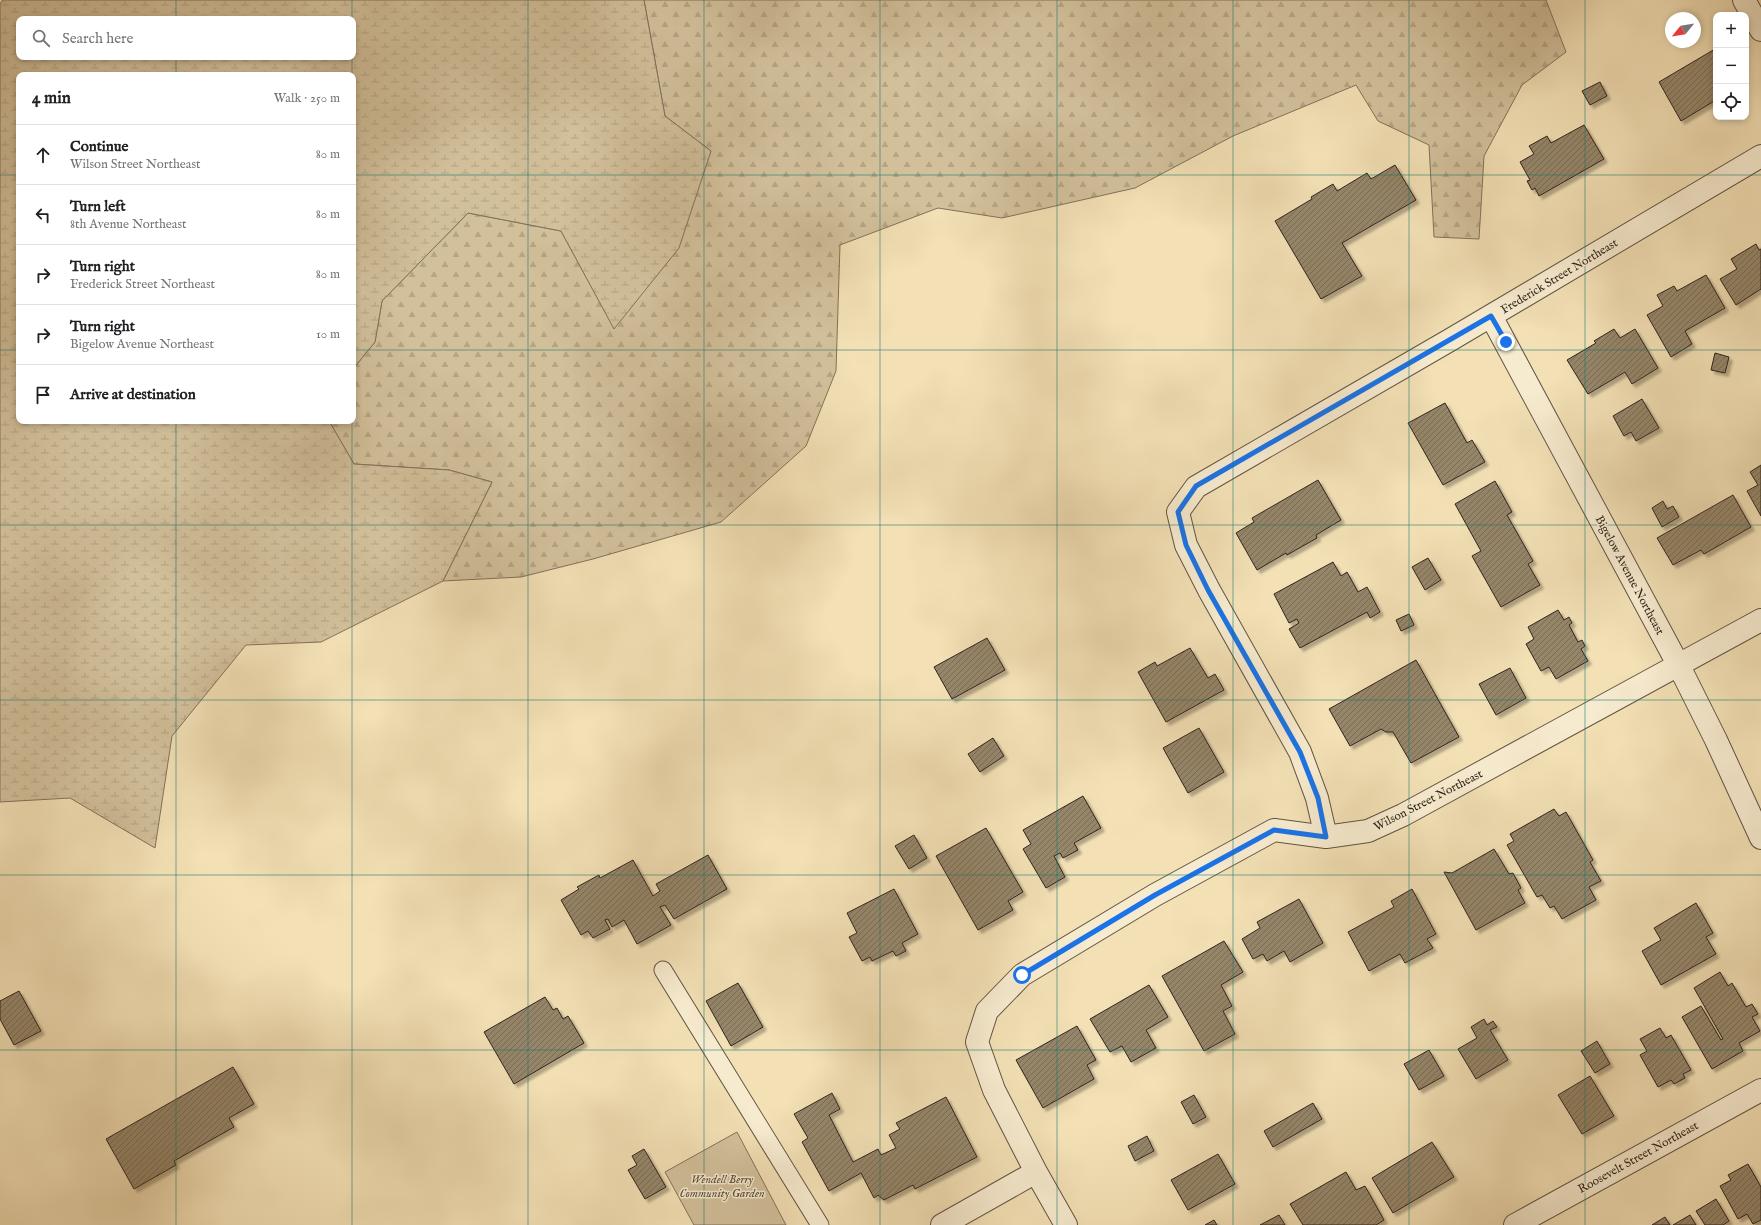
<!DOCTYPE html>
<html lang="en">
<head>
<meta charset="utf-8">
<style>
	body { margin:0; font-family:"IM FELL English",serif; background:#f2f2f2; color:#202124 }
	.controls { position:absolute; right:12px; top:12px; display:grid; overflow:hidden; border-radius:8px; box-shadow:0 2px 6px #0003 }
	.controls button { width:36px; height:36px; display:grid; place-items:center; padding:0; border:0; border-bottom:1px solid #e0e0e0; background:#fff; color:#202124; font:20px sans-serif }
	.compass { position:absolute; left:1665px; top:12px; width:36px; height:36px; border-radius:50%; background:#fff; box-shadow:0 2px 6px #0003; rotate:240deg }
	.stop { position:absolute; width:12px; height:12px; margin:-9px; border:3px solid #1a73e8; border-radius:50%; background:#fff }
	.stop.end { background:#1a73e8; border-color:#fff; box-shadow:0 1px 4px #0008 }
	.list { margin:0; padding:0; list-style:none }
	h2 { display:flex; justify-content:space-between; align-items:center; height:52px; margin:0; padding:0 16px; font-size:17px }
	h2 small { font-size:13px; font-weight:400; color:#757577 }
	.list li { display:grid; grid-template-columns:26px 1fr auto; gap:12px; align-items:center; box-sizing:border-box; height:60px; padding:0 16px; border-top:1px solid #e0e0e0 }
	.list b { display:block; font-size:15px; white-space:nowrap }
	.list p { margin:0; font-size:13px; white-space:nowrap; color:#757577 }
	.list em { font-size:13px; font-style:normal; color:#757577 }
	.icon { flex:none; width:22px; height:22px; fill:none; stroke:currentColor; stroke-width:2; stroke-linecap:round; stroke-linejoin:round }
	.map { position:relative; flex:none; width:1761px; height:1225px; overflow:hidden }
	.search { position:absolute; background:#fff; box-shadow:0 2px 6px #0003; left:16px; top:16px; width:340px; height:44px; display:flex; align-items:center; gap:10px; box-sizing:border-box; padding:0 14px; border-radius:8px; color:#757577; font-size:15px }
	.panel { position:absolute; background:#fff; box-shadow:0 2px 6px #0003; left:16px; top:72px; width:340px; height:352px; border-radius:8px }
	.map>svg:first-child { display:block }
</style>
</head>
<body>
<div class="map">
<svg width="1761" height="1225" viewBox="0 0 1761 1225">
	<defs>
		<pattern id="forest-firs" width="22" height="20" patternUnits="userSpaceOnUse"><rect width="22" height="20" fill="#d2c09b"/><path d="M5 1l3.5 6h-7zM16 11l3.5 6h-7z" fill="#b5a585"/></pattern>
		<pattern id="wetland-marsh" width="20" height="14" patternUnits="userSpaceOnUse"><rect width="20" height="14" fill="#d2c09b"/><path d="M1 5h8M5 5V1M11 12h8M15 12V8" fill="none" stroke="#b5a585"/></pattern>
		<pattern id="building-hatch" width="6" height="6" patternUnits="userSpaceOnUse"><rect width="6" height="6" fill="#95866b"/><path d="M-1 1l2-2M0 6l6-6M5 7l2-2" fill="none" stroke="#7a6d57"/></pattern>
		<filter id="shadow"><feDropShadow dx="3.5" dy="3.5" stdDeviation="1" flood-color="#0004"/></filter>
	</defs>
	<rect width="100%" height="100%" fill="#f3e0b5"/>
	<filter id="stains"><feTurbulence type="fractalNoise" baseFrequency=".005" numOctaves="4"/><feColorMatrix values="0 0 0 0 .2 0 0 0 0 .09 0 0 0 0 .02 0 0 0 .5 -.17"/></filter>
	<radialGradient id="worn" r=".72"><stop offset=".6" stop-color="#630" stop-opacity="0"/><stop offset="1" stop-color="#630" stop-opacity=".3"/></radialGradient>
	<path fill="url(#forest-firs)" stroke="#81725b" d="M644,0H1546L1566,52L1522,85L1484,156L1479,239L1434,237L1429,145L1378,121L1356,85L1233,136L1135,188L1002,218L938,208L840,245L836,371L806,446L721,522L593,559L521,577L443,581L492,482L449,470L354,464L329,421H353V369L375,342L382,301L468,213L561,231L614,328L711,151L665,116Z"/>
	<path fill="url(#wetland-marsh)" stroke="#81725b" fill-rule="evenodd" d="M3,0H644L665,116L711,151L679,248L614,329L561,231L468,213L382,301L375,342L353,369V75H19V421H329L354,464L449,470L492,482L443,581L321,642L246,645L172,736L155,848L70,798L0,802V4ZM19,19H353V57H19Z"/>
	<path fill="#d2c09b" stroke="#81725b" d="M737,1132L786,1225H694L665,1172Z"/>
	<path fill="url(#building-hatch)" stroke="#30251b" filter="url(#shadow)" d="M1715,49L1716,52V100L1681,121L1659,82Z
		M1600,82L1607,96L1590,105L1582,91Z
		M1584,125L1604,159L1539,196L1535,188L1532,190L1527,181L1530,180L1520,162L1534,154L1529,146L1547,136L1551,143Z
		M1395,165L1416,200L1342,243L1362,276L1321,299L1275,221L1312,199L1311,197L1333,184L1337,191L1367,173L1371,179Z
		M1756,244L1759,250L1761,249V289L1736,305L1720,279L1737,269L1731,259Z
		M1706,275L1725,308L1685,331L1692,344L1671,357L1647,315L1663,306L1657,295L1674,286L1677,291Z
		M1614,329L1620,338L1635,329L1658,368L1632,384L1625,372L1588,394L1567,360L1596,343L1594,341Z
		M1715,353L1729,357L1725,373L1711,370Z
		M1642,399L1659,428L1636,441L1631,432L1624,436L1613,416Z
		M1445,403L1467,443L1472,440L1485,462L1443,485L1408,423Z
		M1761,465V516L1747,491L1758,485L1750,472Z
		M1318,480L1341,520L1316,535L1317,538L1287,555L1286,553L1257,570L1236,533L1254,522L1252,518Z
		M1495,481L1512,512L1507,515L1533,561L1528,564L1540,585L1501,607L1472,556L1481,551L1455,504Z
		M1733,495L1751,527L1704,554L1701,550L1673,565L1657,538Z
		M1663,501L1667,509L1673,506L1679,517L1662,527L1652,508Z
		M1428,558L1441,580L1425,590L1412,567Z
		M1333,562L1341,576L1347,572L1358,592L1367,587L1380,612L1370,618L1367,612L1300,648L1289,629L1299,623L1297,619L1289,623L1274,594Z
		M1558,610L1564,620L1569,617L1572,623L1569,625L1578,642L1582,640L1585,646L1581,649L1588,661L1556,679L1549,667L1541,671L1526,644L1534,639L1528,627Z
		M1409,614L1414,625L1401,631L1396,620Z
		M987,638L1005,670L952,699L934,667Z
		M1190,648L1208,678L1215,674L1224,690L1166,722L1138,672L1155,662L1157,666Z
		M1416,660L1459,737L1411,763L1393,732H1386L1381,729L1350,746L1329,709Z
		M1510,668L1526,698L1496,715L1479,684Z
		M1199,728L1224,772L1188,793L1163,748Z
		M993,738L1004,756L980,772L968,754Z
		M1083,796L1101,828L1074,843L1078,850L1063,858L1060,853L1054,856L1065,877L1046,888L1023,849L1031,844L1023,830Z
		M1554,809L1559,816L1566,812L1593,860L1590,862L1601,881L1589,887L1596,900L1562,919L1554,906L1550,908L1542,895L1537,897L1507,845L1514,841L1510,834Z
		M986,828L1023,892L1008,901L1013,910L978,930L936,856Z
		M914,835L927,858L909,869L895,846Z
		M1494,849L1509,874L1513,873L1521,888L1518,890L1525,903L1476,930L1444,872L1452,873Z
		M708,855L727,889L674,919L665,905L660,907L671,925L637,944L624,920L612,927L608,919L605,920L610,929L593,938L588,931L581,935L561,900L579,889L577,887L599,875L600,878L633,860L653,896L660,891L656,884Z
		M894,889L918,934L902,943L906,951L896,956L893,951L872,961L870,957L862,961L849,937L857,933L847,913Z
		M1412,889L1436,934L1427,939L1433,948L1405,963L1400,954L1369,971L1348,932L1394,907L1391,901Z
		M1299,899L1323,943L1290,962L1284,951L1267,961L1263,954L1253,959L1242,939L1260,928L1257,922Z
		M1696,903L1713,933L1706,937L1716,954L1661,985L1642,951L1661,940L1654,928Z
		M1224,941L1243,972L1221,985L1232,1006L1223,1011L1235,1034L1204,1051L1162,976Z
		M1720,972L1728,986L1732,983L1746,1007L1752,1004L1758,1014L1752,1017L1760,1031L1739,1043L1743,1051L1712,1069L1682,1017L1701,1006L1721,1040L1723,1039L1694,988Z
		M738,983L763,1027L731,1046L706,1001Z
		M1149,985L1168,1017L1146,1030L1156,1048L1131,1062L1122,1046L1110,1052L1090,1019Z
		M19,991L41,1031L14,1045L0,1019V1001Z
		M545,997L553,1010L557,1008L563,1019L568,1016L584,1043L514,1084L484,1032Z
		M1484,1019L1487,1025L1493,1021L1497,1027L1490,1030L1508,1060L1476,1079L1458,1049L1477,1038L1471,1027Z
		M1077,1026L1096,1060L1087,1065L1094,1079L1043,1108L1016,1060Z
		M1660,1028L1666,1038L1671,1035L1691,1070L1683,1074L1685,1078L1674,1084L1671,1080L1658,1087L1640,1055L1647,1051L1640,1039Z
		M1597,1041L1610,1064L1595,1073L1581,1051Z
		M1429,1050L1444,1076L1419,1090L1404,1064Z
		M233,1067L254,1104L229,1118L234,1127L174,1161L176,1165L134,1189L106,1139Z
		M1590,1076L1614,1116L1582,1134L1558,1095Z
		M832,1093L840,1109L829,1115L853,1162L878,1149L881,1155L896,1148L889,1135L900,1129L896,1123L946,1097L977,1157L915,1189L913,1185L884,1200L878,1195L874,1198L861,1173L829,1191L802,1142L808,1138L794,1114Z
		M1194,1095L1206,1117L1193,1124L1181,1102Z
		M1313,1103L1322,1119L1273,1147L1264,1131Z
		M1147,1136L1154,1151L1135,1161L1128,1146Z
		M1432,1142L1454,1177L1393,1213L1372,1178Z
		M644,1149L666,1187L645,1199L628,1170L637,1165L632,1156Z
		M1218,1154L1235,1184L1188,1210L1171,1180Z
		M1748,1164L1761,1187V1220L1753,1224L1747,1214L1738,1219L1720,1186L1731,1180L1728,1175Z
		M1346,1172L1356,1190L1365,1186L1384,1220L1376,1225H1303L1290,1204Z
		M1716,1199L1729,1221L1723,1225H1705L1696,1211Z
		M1279,1215L1285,1225H1260Z
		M1690,1215L1696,1225H1673Z
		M1665,1217L1670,1225H1652Z
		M1214,1220L1217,1225H1205Z"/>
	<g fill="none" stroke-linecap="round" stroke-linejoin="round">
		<defs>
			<path id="service" d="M663,970L820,1225"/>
			<path id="minor" d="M1744,0L1761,30
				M1491,316L1679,666L1716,740L1761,838
				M1326,837L1317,798L1300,752L1209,590L1186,545L1178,512L1196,487L1450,340L1761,156
				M942,1225L1036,1172
				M1066,1225L1036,1172L994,1090L977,1042L987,1011L1022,975L1155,895L1274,830L1326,837L1368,831L1403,815L1761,620
				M1515,1225L1761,1090"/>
		</defs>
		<use href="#service" stroke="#615442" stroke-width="19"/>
		<use href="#minor" stroke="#615442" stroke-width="24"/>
		<use href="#service" stroke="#f7ebcf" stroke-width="17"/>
		<use href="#minor" stroke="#f7ebcf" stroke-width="22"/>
	</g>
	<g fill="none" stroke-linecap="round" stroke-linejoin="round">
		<path stroke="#1a73e8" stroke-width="5" d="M1022,975L1155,895L1274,830L1326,837L1318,798L1300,752L1208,590L1186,545L1178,512L1196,486L1491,316L1506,342"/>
	</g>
	<path fill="none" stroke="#0f766e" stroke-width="1" stroke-opacity="0.55" d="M176,0V19M352,0V19M528,0V1225M704,0V1225M880,0V1225M1057,0V1225M1233,0V1225M1409,0V1225M1585,0V1225M176,57V75M352,57V75M0,175H19M353,175H1761M0,350H19M353,350H1761M176,421V1225M352,421V1225M0,525H1761M0,700H1761M0,875H1761M0,1050H1761"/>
	<g text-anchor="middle" stroke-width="3" stroke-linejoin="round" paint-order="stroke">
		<g font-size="12" fill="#30251b" stroke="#f7ebcf">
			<text transform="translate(1559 276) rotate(-31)" y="4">Frederick Street Northeast</text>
			<text transform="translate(1630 575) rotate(62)" y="4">Bigelow Avenue Northeast</text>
			<text transform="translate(1428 800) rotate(-27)" y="4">Wilson Street Northeast</text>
			<text transform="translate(1638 1157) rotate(-29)" y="4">Roosevelt Street Northeast</text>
		</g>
		<g font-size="12" font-style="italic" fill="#584c3b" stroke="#f7ebcf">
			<text x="722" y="1183">Wendell Berry<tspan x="722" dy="14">Community Garden</tspan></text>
		</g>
	</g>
	<rect width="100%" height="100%" filter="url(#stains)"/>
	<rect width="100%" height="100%" fill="url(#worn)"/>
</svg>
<div class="controls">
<button>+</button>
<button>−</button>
<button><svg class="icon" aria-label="locate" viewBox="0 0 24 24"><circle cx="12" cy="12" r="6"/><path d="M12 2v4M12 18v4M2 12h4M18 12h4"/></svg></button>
</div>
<svg class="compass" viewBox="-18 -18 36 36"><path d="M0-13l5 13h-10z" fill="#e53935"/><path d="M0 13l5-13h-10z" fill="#757577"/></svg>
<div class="stop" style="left:1022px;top:975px"></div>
<div class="stop end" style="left:1506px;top:342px"></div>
<div class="search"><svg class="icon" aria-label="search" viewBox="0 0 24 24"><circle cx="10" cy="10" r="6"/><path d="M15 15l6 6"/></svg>Search here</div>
<section class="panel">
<h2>4 min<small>Walk · 250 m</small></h2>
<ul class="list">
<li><svg class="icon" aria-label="ahead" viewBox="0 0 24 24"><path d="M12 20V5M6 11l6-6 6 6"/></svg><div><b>Continue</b><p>Wilson Street Northeast</p></div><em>80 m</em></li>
<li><svg class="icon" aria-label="left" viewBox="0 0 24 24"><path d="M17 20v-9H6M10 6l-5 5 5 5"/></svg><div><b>Turn left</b><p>8th Avenue Northeast</p></div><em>80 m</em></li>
<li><svg class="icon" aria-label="right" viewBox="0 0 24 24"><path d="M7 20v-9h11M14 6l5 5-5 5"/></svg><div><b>Turn right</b><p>Frederick Street Northeast</p></div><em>80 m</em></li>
<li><svg class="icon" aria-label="right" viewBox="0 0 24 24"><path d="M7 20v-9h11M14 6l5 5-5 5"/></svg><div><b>Turn right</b><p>Bigelow Avenue Northeast</p></div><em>10 m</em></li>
<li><svg class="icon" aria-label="arrive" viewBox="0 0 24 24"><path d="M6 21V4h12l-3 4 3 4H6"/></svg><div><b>Arrive at destination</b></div></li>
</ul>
</section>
</div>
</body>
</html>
